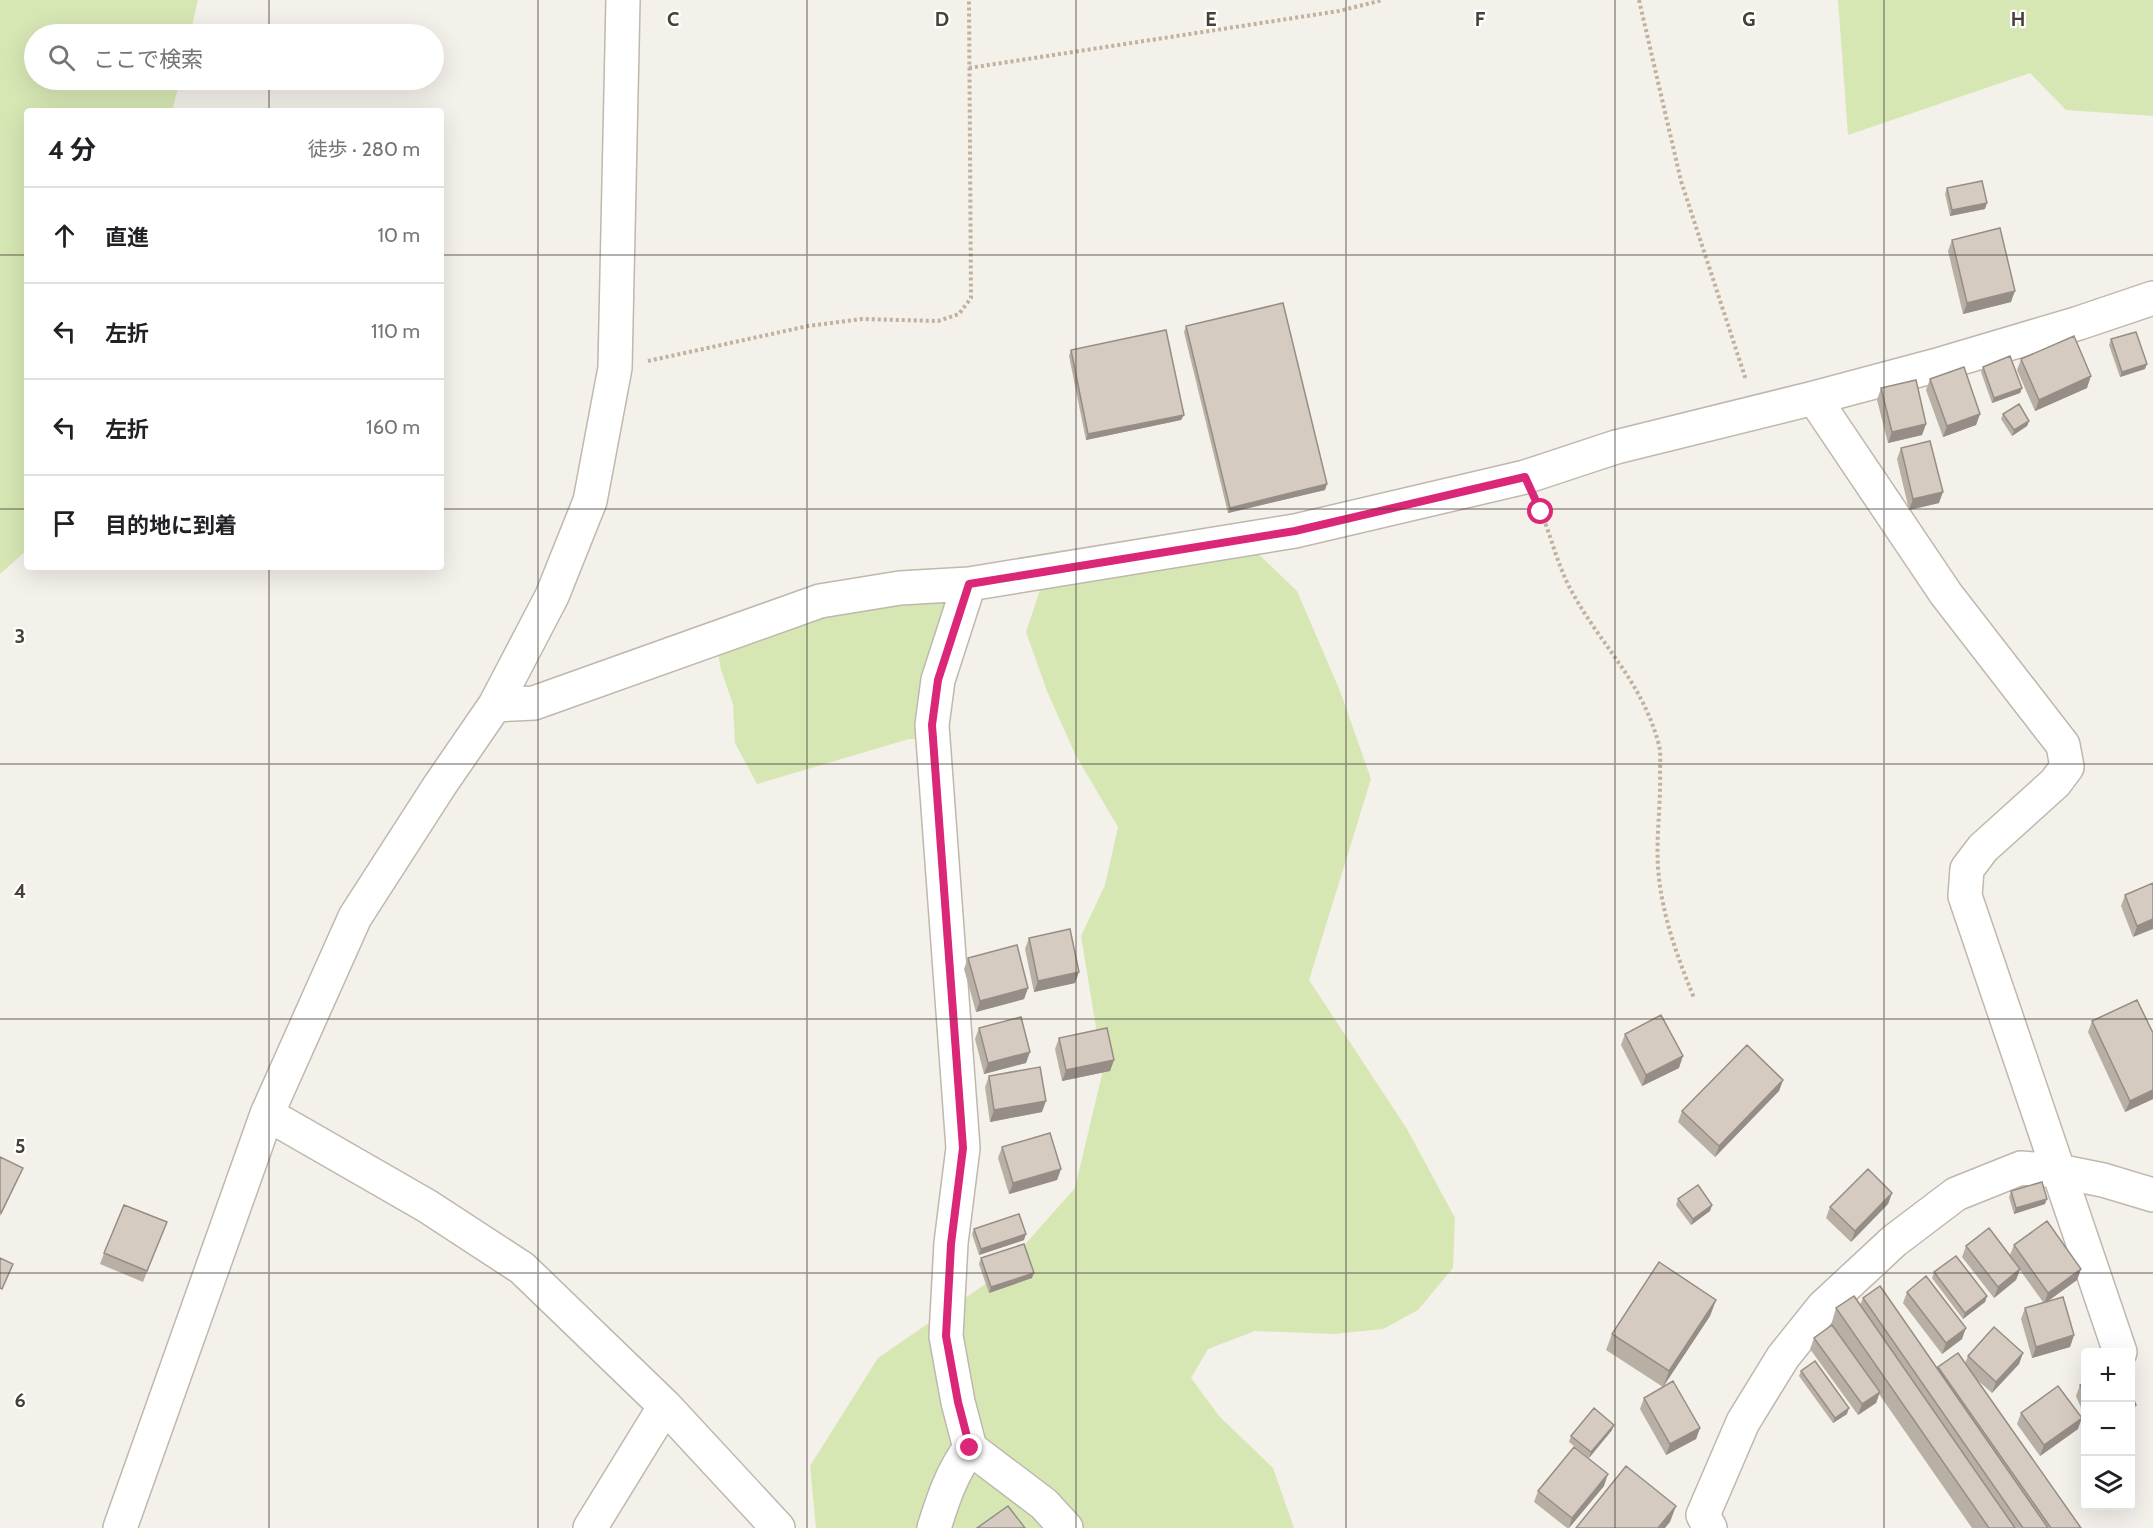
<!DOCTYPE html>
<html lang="ja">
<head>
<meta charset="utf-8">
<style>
	body { margin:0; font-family:Cabin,"Noto Sans JP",sans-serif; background:#f2f2f2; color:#202124 }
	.controls { position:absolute; right:18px; bottom:18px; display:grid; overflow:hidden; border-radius:6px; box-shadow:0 6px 24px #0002 }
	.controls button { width:54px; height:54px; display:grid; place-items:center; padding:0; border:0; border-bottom:2px solid #e0e0e0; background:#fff; color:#202124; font:30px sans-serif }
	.stop { position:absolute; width:18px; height:18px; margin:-14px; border:4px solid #db2777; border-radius:50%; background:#fff }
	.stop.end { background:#db2777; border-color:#fff; box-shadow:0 2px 6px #0008 }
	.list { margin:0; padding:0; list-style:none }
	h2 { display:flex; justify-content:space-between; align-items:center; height:78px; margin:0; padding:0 24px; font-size:26px }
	h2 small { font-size:20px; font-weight:400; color:#757577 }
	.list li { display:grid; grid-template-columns:39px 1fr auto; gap:18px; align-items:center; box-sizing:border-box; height:96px; padding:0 24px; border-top:2px solid #e0e0e0 }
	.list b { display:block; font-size:22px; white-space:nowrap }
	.list em { font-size:20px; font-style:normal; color:#757577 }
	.icon { flex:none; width:33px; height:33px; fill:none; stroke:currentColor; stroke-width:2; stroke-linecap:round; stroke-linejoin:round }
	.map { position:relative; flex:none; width:2153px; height:1528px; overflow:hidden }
	.search { position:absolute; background:#fff; box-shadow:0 6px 24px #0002; left:24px; top:24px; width:420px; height:66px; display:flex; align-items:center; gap:15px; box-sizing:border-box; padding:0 21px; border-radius:33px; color:#757577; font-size:22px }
	.panel { position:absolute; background:#fff; box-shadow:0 6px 24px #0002; left:24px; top:108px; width:420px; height:462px; border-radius:6px }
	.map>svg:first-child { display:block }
</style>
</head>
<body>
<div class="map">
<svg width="2153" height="1528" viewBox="0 0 2153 1528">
	<rect width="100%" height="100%" fill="#f4f0ea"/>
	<path fill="#d6e7b4" d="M0,0H198L190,34H34V80H180L172,111H27V550L0,574Z
		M1838,0H2153V116L2066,110L2030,73L1848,135Z
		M1252,548L1297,591L1340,691L1371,779L1309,980L1407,1129L1455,1218L1453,1268L1418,1310L1383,1329L1333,1334L1255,1331L1208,1349L1191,1378L1219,1416L1273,1468L1294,1528H816L810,1466L878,1358L997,1276L1075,1188L1103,1070L1081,936L1105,885L1118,827L1075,754L1047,691L1026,632L1045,575Z
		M942,597L954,613L919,739H909L757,784L735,743L733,704L721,670L717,647L812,614L840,616L860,607Z"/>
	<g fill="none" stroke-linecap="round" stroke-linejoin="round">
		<defs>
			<path id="minor" d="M1814,398L1946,594L2063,745L2067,767L2055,783L1983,848L1967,869L1965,896L2120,1352
				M969,584L938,680L932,725L963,1148L951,1243L946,1336L958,1402L970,1448L1044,1504L1066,1528
				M495,705L534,703L820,601L900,588L969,584L1295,531L1525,477L1616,447L1814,398L1934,366L2079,323L2153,298
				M267,1114L427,1206L522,1268L665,1406L778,1528
				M120,1528L267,1114L355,917L440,785L495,705L552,596L590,501L615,368L623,0
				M590,1528L665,1406
				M934,1528C943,1499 952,1472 970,1448
				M1710,1528L1703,1515L1743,1422L1783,1357L1823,1307L1894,1241L1956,1194L2021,1168L2058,1171L2103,1180L2153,1195"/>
		</defs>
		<use href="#minor" stroke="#c0b7ad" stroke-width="36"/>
		<path stroke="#c1b19e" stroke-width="4" stroke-dasharray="3 3" stroke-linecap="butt" d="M1639,0L1681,181L1746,380
			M969,68L1339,11L1383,0
			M648,361L808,326L862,319L938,321L959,314L971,298L969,0
			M1539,507C1551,535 1557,565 1572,592C1602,647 1642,681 1659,745C1661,753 1660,763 1660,772C1661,804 1656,835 1658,867C1661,913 1677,956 1694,998"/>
		<use href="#minor" stroke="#fff" stroke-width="33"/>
	</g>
	<path fill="#b8afa5" d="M1947,188L1985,209L1950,216L1945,194Z
		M1952,240L2011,302L1963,314L1948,251Z
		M1186,326L1325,490L1228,513L1184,332Z
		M2111,339L2145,369L2120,377L2109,345Z
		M1071,350L1184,415L1181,420L1086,440L1069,356Z
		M2021,359L2087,388L2035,411L2017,370Z
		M1983,367L2022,388L2020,393L1992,403L1981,372Z
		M1930,379L1980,414L1976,425L1943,437L1926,390Z
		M1881,388L1926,424L1922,435L1888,443L1877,400Z
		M2003,414L2029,421L2027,426L2012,436L2001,419Z
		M1901,448L1939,503L1909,510L1897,459Z
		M2153,883L2133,937L2121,906L2125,895Z
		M1029,938L1075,983L1034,992L1025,949Z
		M968,958L1028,988L1024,999L976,1012L964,969Z
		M2092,1021L2153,1099L2125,1112L2088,1032Z
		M979,1028L1026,1063L984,1074L975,1039Z
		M1625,1034L1679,1068L1642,1086L1621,1045Z
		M1059,1038L1114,1060L1110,1071L1062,1081L1055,1049Z
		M989,1076L1042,1112L990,1122L985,1087Z
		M1783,1080L1779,1091L1715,1157L1678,1122L1682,1111Z
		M1002,1147L1061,1169L1057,1180L1009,1194L998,1158Z
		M2011,1191L2045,1204L2014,1214L2009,1197Z
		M1892,1193L1888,1204L1851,1242L1826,1218L1830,1207Z
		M1678,1199L1712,1205L1710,1211L1691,1225L1676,1205Z
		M167,1222L143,1282L100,1264L104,1253Z
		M974,1229L1024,1240L979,1255L972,1234Z
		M2014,1245L2081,1269L2077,1280L2048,1301L2074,1335L2070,1347L2032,1358L2021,1319L2025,1308L2043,1302L2020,1270L2016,1280L1994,1298L1962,1257L1966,1246L2010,1255Z
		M981,1258L1032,1278L989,1293L979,1264Z
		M1934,1272L1987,1296L1985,1302L1963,1319L1932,1278Z
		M1907,1292L1962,1339L1942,1354L1903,1303Z
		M1863,1298L1937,1368L1965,1363L1968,1356L2023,1353L2019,1364L1992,1393L1974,1377L2081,1528H1972L1879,1394L1876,1403L1858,1415L1810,1349L1814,1338L1831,1326V1325L1836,1308L1860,1305Z
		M1716,1300L1710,1316L1663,1387L1700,1428L1696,1439L1666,1455L1640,1409L1644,1398L1663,1387L1606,1350L1612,1334Z
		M1801,1371L1847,1414L1833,1423L1799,1376Z
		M2085,1382V1417L2076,1396L2080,1385Z
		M2021,1413L2078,1429L2040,1456L2017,1424Z
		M1612,1430L1589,1458L1569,1442L1571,1436Z
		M1604,1486L1569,1528H1567L1534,1502L1538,1491Z"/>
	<path fill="#968e86" d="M1987,203L1985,209L1950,216L1952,210Z
		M2015,291L2011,302L1963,314L1967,303Z
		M2147,364L2145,369L2120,377L2122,372Z
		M2091,376L2087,388L2035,411L2039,400Z
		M2022,388L2020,393L1992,403L1994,398Z
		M1980,414L1976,425L1943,437L1947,426Z
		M1184,415L1181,420L1086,440L1088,434Z
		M2029,421L2027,426L2012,436L2014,430Z
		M1926,424L1922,435L1888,443L1892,432Z
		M1327,484L1325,490L1228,513L1230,508Z
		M1943,492L1939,503L1909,510L1913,499Z
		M2153,919V929L2133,937L2137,926Z
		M1079,972L1075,983L1034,992L1038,981Z
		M1028,988L1024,999L976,1012L980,1001Z
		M1030,1052L1026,1063L984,1074L988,1063Z
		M1683,1056L1679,1068L1642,1086L1646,1075Z
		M1114,1060L1110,1071L1062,1081L1066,1070Z
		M1783,1080L1779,1091L1715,1157L1719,1146Z
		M2153,1090V1099L2125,1112L2130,1101Z
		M1046,1101L1042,1112L990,1122L994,1110Z
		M23,1168L18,1179L0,1217L1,1213Z
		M1061,1169L1057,1180L1009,1194L1013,1183Z
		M1892,1193L1888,1204L1851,1242L1855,1231Z
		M2047,1199L2045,1204L2014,1214L2016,1208Z
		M1712,1205L1710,1211L1691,1225L1693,1219Z
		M1026,1234L1024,1240L979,1255L981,1249Z
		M2020,1269L2016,1280L1994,1298L1998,1287Z
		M2081,1269L2077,1280L2044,1304L2048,1293Z
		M1034,1273L1032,1278L989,1293L991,1287Z
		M1987,1296L1985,1302L1963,1319L1965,1313Z
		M1716,1300L1710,1316L1663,1387L1669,1371Z
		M1966,1328L1962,1339L1942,1354L1946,1343Z
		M2074,1335L2070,1347L2032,1358L2036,1347Z
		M2023,1353L2019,1364L1992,1393L1996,1382Z
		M1880,1392L1876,1403L1858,1415L1862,1404Z
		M2136,1405L2132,1416H2130V1407Z
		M1849,1408L1847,1414L1833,1423L1835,1418Z
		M2082,1418L2078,1429L2040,1456L2044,1445Z
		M1614,1425L1612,1430L1589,1458L1591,1452Z
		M1700,1428L1696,1439L1666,1455L1670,1444Z
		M1608,1474L1604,1486L1569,1528L1572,1518Z
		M1676,1506L1670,1522L1665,1528H1658Z"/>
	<path fill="#d6cbc0" stroke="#968e86" stroke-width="1.5" d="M1982,181L1987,203L1952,210L1947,188Z
		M2000,228L2015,291L1967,303L1952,240Z
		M1283,303L1327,484L1230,508L1186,326Z
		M1166,330L1184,415L1088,434L1071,350Z
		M2136,332L2147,364L2122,372L2111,339Z
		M2074,336L2091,376L2039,400L2021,359Z
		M2010,356L2022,388L1994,398L1983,367Z
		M1964,367L1980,414L1947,426L1930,379Z
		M1916,380L1926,424L1892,432L1881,388Z
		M2019,404L2029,421L2014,430L2003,414Z
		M1930,441L1943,492L1913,499L1901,448Z
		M2153,883V919L2137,926L2125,895Z
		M1070,929L1079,972L1038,981L1029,938Z
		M1017,945L1028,988L980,1001L968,958Z
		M2137,1000L2153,1033V1090L2130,1101L2092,1021Z
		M1661,1015L1683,1056L1646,1075L1625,1034Z
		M1021,1017L1030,1052L988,1063L979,1028Z
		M1107,1028L1114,1060L1066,1070L1059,1038Z
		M1747,1045L1783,1080L1719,1146L1682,1111Z
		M1040,1067L1046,1101L994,1110L989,1076Z
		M1050,1133L1061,1169L1013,1183L1002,1147Z
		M0,1157L23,1168L1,1213H0Z
		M1868,1169L1892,1193L1855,1231L1830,1207Z
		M2042,1182L2047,1199L2016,1208L2011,1191Z
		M1698,1185L1712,1205L1693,1219L1678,1199Z
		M124,1205L167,1222L147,1271L104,1253Z
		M1019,1214L1026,1234L981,1249L974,1229Z
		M2047,1221L2081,1269L2048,1293L2014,1245Z
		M1989,1228L2020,1269L1998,1287L1966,1246Z
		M1024,1244L1034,1273L991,1287L981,1258Z
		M1956,1256L1987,1296L1965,1313L1934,1272Z
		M0,1258L13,1264L2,1289L0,1288Z
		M1659,1262L1716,1300L1669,1371L1612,1334Z
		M1926,1276L1966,1328L1946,1343L1907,1292Z
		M1880,1286L2048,1528H2023L1863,1298Z
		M1854,1296L2015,1528H1989L1836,1308Z
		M2063,1297L2074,1335L2036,1347L2025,1308Z
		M1832,1325L1880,1392L1862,1404L1814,1338Z
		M1994,1327L2023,1353L1996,1382L1968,1356Z
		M1958,1353L2081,1528H2051L1938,1367Z
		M1815,1361L1849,1408L1835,1418L1801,1371Z
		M1673,1381L1700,1428L1670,1444L1644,1398Z
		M2085,1382V1397L2080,1385Z
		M2058,1386L2082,1418L2044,1445L2021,1413Z
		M2130,1391L2136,1405L2130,1407Z
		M1594,1408L1614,1425L1591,1452L1571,1436Z
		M1574,1447L1608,1474L1572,1518L1538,1491Z
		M1626,1466L1676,1506L1658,1528H1576Z
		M1008,1506L1025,1528H977Z"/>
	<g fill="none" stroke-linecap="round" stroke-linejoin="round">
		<path stroke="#db2777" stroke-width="8" d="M970,1448L958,1402L946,1336L951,1244L963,1148L932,725L938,680L969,584L1295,531L1525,477L1541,512"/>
	</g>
	<path fill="none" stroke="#484038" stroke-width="1.5" stroke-opacity="0.55" d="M269,0V34M538,0V1528M807,0V1528M1076,0V1528M1346,0V1528M1615,0V1528M1884,0V1528M269,80V111M0,255H27M441,255H2153M0,509H27M441,509H2153M269,567V1528M0,764H2153M0,1019H2153M0,1273H2153"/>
	<g font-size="20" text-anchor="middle" font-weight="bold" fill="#484038" stroke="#fff" stroke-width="4.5" stroke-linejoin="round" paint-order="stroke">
		<text x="673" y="26">C</text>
		<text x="942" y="26">D</text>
		<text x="1211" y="26">E</text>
		<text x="1480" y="26">F</text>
		<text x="1749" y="26">G</text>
		<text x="2018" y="26">H</text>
		<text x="20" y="643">3</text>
		<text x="20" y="898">4</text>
		<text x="20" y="1153">5</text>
		<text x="20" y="1407">6</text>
	</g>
</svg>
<div class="controls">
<button>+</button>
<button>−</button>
<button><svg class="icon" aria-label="layers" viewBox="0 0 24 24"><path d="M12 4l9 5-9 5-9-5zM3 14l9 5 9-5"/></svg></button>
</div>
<div class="stop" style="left:1541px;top:512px"></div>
<div class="stop end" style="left:970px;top:1448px"></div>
<div class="search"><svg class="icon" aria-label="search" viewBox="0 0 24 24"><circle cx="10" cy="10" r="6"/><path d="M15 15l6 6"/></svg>ここで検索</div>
<section class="panel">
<h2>4 分<small>徒歩 · 280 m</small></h2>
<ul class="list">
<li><svg class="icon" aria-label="ahead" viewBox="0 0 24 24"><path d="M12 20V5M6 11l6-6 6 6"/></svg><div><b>直進</b></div><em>10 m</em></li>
<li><svg class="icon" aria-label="left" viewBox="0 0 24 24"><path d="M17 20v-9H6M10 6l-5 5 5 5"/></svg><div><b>左折</b></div><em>110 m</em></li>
<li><svg class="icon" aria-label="left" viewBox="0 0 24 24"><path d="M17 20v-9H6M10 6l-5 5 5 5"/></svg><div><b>左折</b></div><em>160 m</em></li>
<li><svg class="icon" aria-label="arrive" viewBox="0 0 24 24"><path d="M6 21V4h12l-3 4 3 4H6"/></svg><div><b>目的地に到着</b></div></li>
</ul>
</section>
</div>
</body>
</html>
